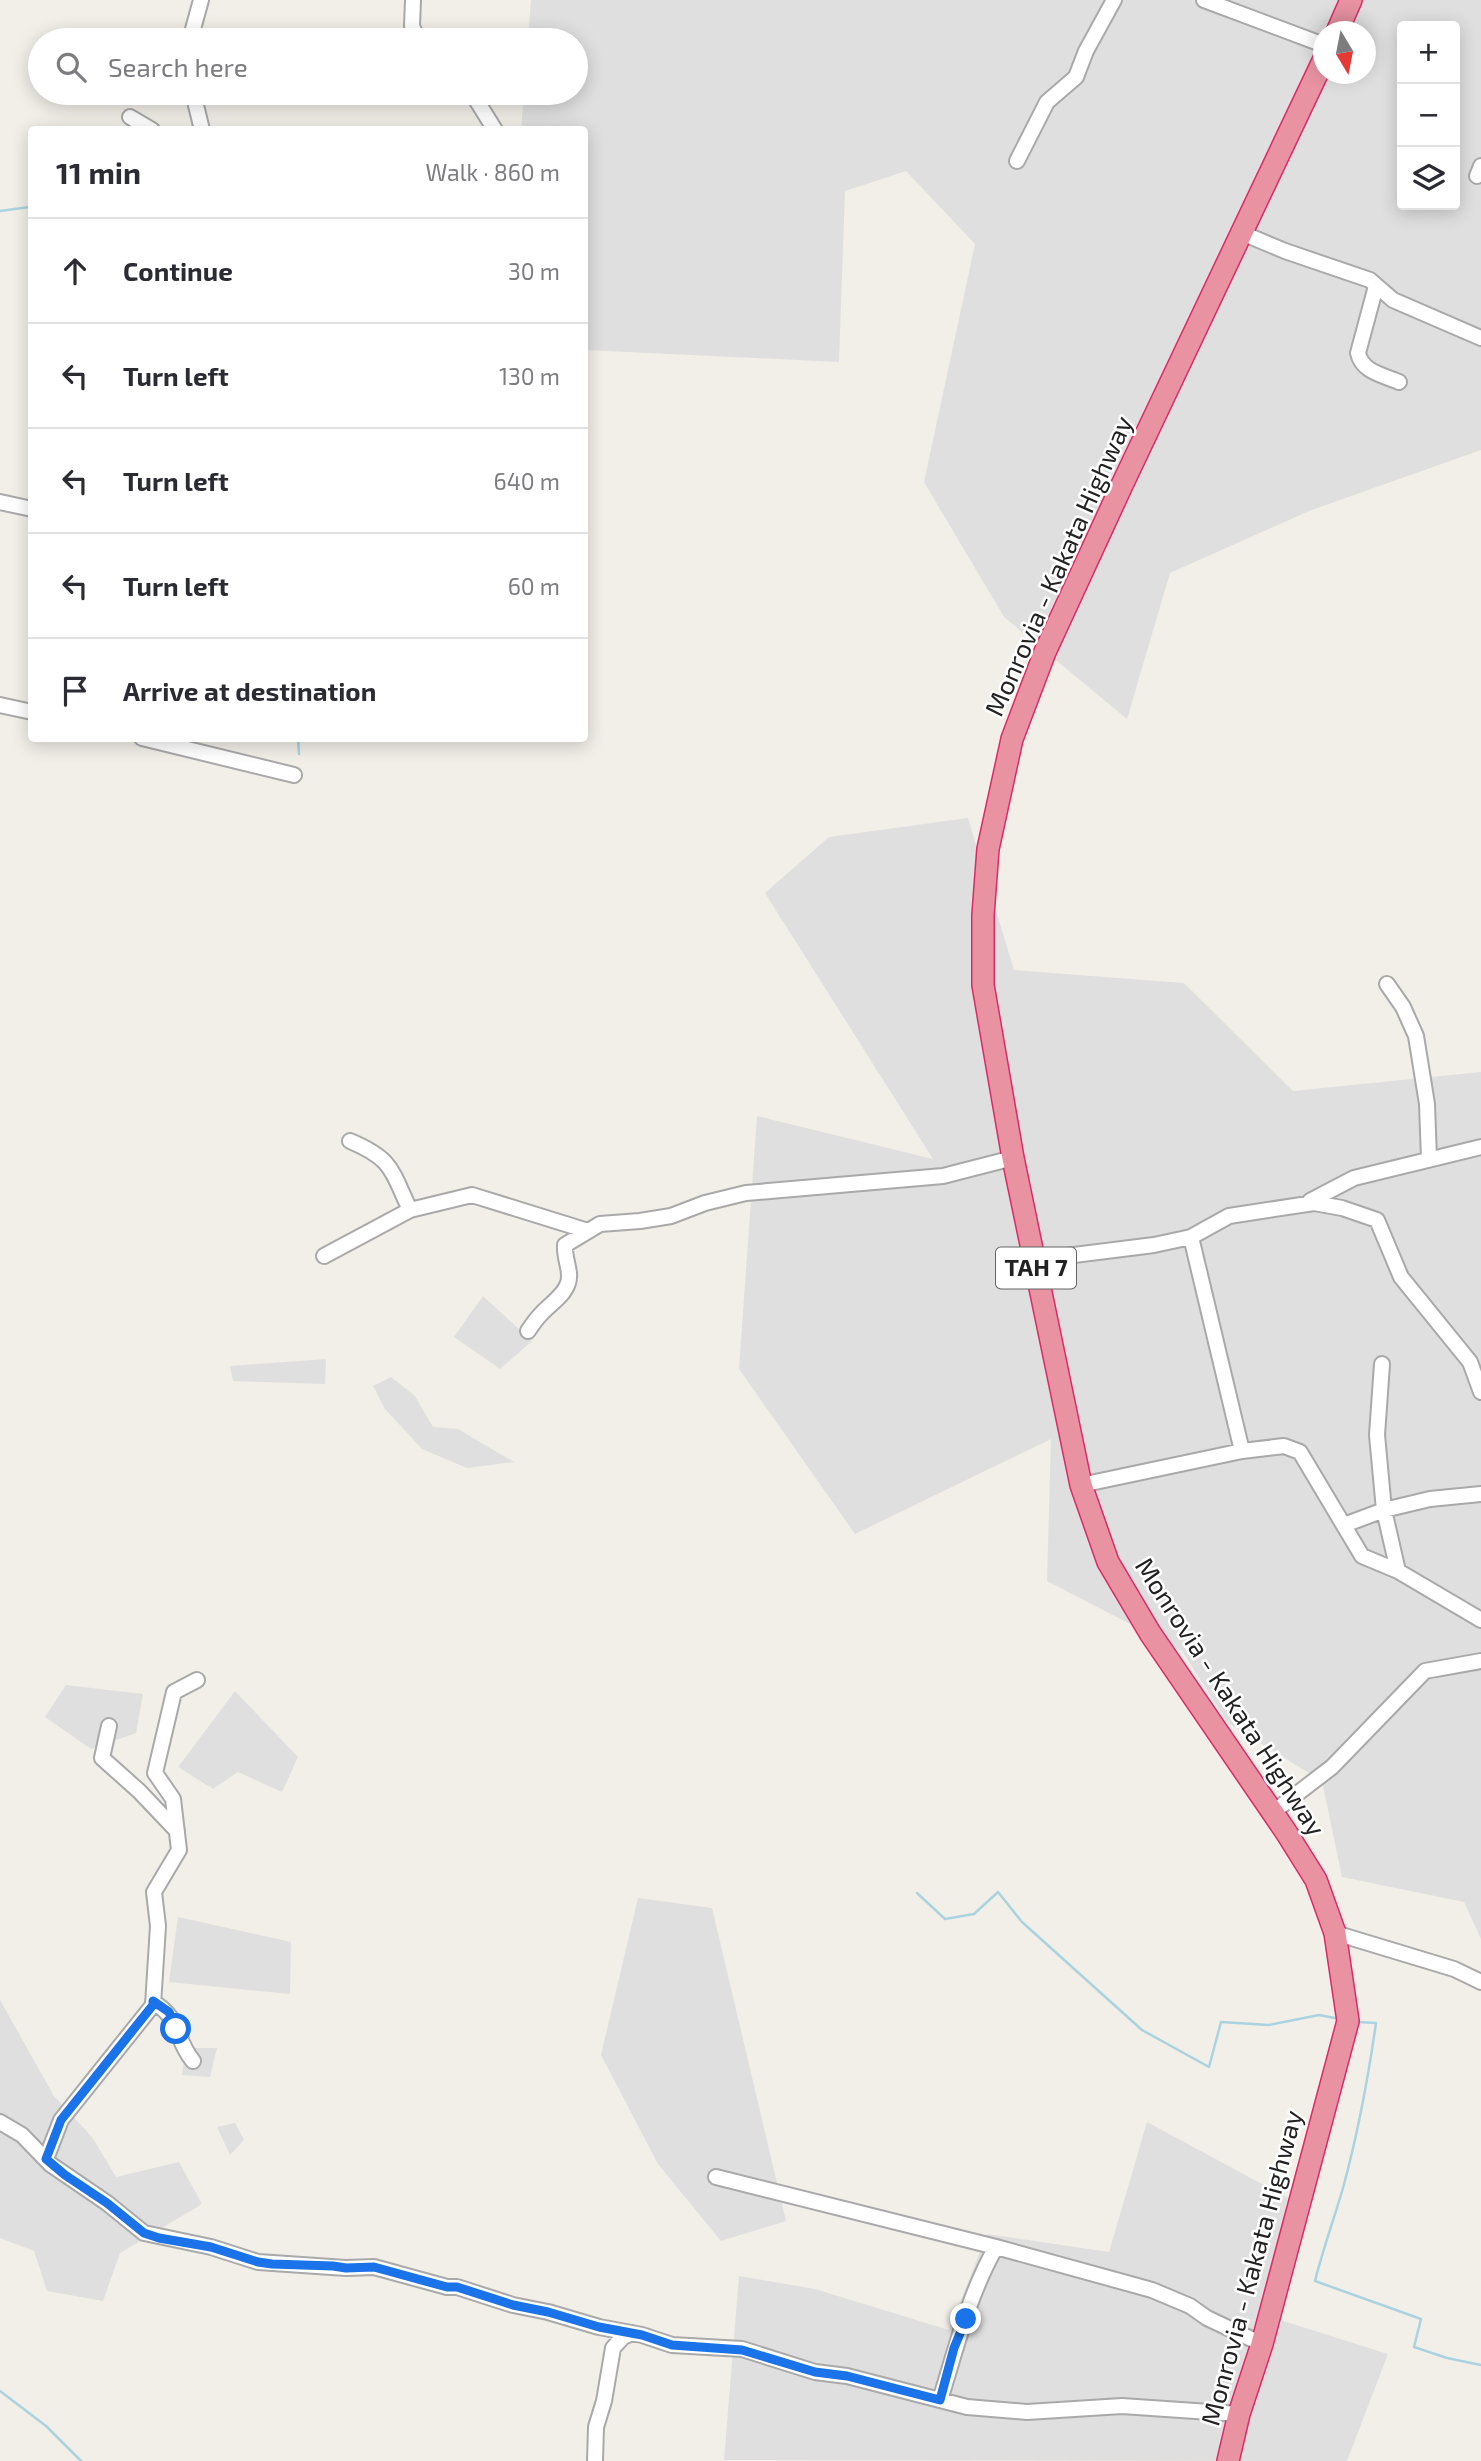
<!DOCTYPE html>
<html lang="en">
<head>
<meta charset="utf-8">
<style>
	body { margin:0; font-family:"Exo 2",sans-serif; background:#f7f7f7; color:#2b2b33 }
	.controls { position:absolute; right:21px; top:21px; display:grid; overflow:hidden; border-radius:7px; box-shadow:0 4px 18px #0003 }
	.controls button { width:63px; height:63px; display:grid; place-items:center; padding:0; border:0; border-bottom:2px solid #e1e1e2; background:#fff; color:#2b2b33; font:35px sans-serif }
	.compass { position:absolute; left:1313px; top:21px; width:63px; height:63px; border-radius:50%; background:#fff; box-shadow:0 4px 18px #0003; rotate:170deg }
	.stop { position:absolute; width:21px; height:21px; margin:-16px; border:5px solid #1a73e8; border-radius:50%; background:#fff }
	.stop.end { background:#1a73e8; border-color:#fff; box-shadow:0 2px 7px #0008 }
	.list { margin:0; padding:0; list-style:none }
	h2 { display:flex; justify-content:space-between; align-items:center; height:91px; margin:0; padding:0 28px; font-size:30px }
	h2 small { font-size:23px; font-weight:400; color:#7c7c81 }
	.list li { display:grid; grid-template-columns:46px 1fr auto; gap:21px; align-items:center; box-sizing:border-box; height:105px; padding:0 28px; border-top:2px solid #e1e1e2 }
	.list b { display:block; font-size:26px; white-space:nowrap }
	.list em { font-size:23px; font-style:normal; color:#7c7c81 }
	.icon { flex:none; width:38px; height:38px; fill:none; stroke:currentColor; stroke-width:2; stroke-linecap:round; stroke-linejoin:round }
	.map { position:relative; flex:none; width:1481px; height:2461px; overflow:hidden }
	.search { position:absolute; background:#fff; box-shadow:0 4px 18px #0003; left:28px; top:28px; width:560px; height:77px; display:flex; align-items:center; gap:18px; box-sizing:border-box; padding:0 24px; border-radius:38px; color:#7c7c81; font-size:26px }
	.panel { position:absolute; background:#fff; box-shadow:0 4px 18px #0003; left:28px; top:126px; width:560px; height:616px; border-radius:7px }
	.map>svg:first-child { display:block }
</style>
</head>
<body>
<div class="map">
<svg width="1481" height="2461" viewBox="0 0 1481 2461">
	<rect width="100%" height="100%" fill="#f2efe9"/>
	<path fill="#e0dfdf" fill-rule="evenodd" d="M531,0H1481V450L1309,511L1170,573L1127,719L1004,617L924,482L975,244L906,171L845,191L839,362L585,350L584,130H521L524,93H576V40H528ZM1402,26H1455V205H1402ZM1324,32H1366V74H1324Z
		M968,818L1014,970L1184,983L1293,1091L1481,1072V1939L1464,1902L1342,1877L1322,1781L1228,1723L1182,1651L1047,1581L1051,1439L855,1534L739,1369L757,1116L933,1159L765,893L829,837Z
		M483,1296L532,1341L500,1369L454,1337Z
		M326,1359L325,1384L233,1381L230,1366Z
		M391,1377L415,1396L433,1427L458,1429L514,1462L467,1468L422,1449L385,1409L373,1386Z
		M66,1685L143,1694L136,1733L91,1749L45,1717Z
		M235,1691L298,1757L282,1792L238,1772L213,1789L178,1767Z
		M638,1898L712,1908L786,2221L721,2241L658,2164L601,2055Z
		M178,1917L291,1942L290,1994L169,1982Z
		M0,2000L54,2096L92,2137L116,2177L179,2162L202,2204L120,2253L103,2301L47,2291L34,2251L0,2238Z
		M185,2048H217L210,2077L182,2075Z
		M1147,2122L1288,2198L1261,2314L1388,2354L1347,2461L724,2460L739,2276L815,2289L949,2330L987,2234L1109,2252Z
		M235,2123L244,2140L230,2155L217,2127Z"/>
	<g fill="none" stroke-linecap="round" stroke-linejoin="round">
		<path stroke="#aad3df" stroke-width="2.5" d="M0,211L29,207L32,209
			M298,738L299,754
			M917,1893L945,1919L974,1914L998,1892L1022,1922L1142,2030L1209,2067L1221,2022L1269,2025L1319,2015L1340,2019
			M1357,2022L1376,2023C1368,2079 1358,2133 1343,2188C1334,2219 1323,2249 1315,2281L1421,2319L1414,2347L1447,2358L1481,2365
			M0,2391L46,2426L81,2461"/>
		<defs>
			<path id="minor" d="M413,0L412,26L418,40
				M1204,0L1324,45
				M190,40L201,0
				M193,93L202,130
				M472,93L495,130
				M130,117L152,130
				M1017,161L1047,102L1076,77L1086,51L1114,0
				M1477,176L1481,166
				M1242,233L1285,251L1370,280L1393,300L1481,338
				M1376,286L1358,353C1362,372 1383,375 1399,382
				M0,502L32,509
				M0,705L32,712
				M142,738L294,775
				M1387,984L1403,1007L1416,1036L1427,1104L1429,1159
				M350,1141C393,1159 391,1170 410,1210
				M1310,1201L1354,1178L1481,1147
				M1191,1237L1242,1451
				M324,1256L410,1210L472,1195L588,1231
				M1034,1260L1154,1245L1191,1237L1229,1216L1314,1203L1342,1208L1377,1220L1401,1277L1470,1362L1481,1392
				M528,1331C532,1325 537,1318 542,1313C550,1304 564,1296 568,1283C572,1271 564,1260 565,1245L600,1224L640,1221L671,1216L705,1203L746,1193L943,1176L1013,1158
				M1382,1364L1377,1435L1384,1510L1398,1571
				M1081,1485L1242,1451L1284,1446L1300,1452L1362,1556L1398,1571L1481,1620
				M1344,1525L1384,1510L1430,1499L1481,1494
				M109,1726L102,1758L139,1791L177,1831
				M1272,1813L1332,1767L1425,1671L1481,1661
				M1335,1933L1454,1969L1481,1982
				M153,2002C181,2018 174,2038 193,2061
				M0,2122L22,2135L50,2164L107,2203L144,2233L211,2247L258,2262L346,2268L374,2267L447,2287H457L513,2305L548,2312L599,2327L642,2335L672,2345L742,2349L815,2372L847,2376L967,2407L1027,2412L1122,2406L1239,2414
				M46,2159L61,2120L153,2005L158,1926L154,1892L179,1850L173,1799L155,1773L174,1692L197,1680
				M716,2177L996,2247
				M940,2400C956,2349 969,2294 996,2247L1152,2290L1190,2306L1207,2318L1262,2344
				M595,2461L596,2427L604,2401L613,2348L623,2337L632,2333"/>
			<path id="highway" d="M1337,32L1351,0
				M1228,2461L1239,2414L1262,2344L1348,2021L1335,1933L1316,1880L1286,1832L1150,1633L1108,1562L1081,1485L1013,1158L983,985V915L988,849L1012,739L1045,652L1122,485L1324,59"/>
		</defs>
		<use href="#minor" stroke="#a9a9a9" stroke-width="18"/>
		<use href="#highway" stroke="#dc2a67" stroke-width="24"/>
		<use href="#minor" stroke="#fff" stroke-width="14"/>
		<use href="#highway" stroke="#e892a2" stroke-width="21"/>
	</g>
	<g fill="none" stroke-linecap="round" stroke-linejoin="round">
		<path stroke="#1a73e8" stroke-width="9" d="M176,2029L169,2012L153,2001V2005L61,2120L46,2159L65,2175L107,2203L144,2233L159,2238L211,2247L258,2262L272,2264L333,2266L346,2268L374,2267L447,2287H457L513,2305L548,2312L599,2327L642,2335L672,2345L742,2350L815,2372L847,2376L940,2400L954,2348L966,2319"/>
	</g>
	<g text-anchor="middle" stroke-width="5" stroke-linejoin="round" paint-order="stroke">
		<rect fill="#fff" stroke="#646464" stroke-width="2" x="996" y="1247.5" width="80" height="41" rx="5"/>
		<g font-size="24" font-weight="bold" fill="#222">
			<text x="1036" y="1276">TAH 7</text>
		</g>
		<g font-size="26" fill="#222" stroke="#fff">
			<text transform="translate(1059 566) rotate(-66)" y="9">Monrovia - Kakata Highway</text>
			<text transform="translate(1230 1697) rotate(57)" y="9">Monrovia - Kakata Highway</text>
			<text transform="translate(1252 2268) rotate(-75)" y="9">Monrovia - Kakata Highway</text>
		</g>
	</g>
</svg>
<div class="controls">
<button>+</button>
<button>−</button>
<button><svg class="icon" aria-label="layers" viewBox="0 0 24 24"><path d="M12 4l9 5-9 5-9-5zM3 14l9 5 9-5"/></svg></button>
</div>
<svg class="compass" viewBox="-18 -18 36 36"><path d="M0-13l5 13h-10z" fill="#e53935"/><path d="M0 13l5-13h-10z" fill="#7c7c81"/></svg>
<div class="stop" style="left:176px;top:2029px"></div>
<div class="stop end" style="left:966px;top:2319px"></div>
<div class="search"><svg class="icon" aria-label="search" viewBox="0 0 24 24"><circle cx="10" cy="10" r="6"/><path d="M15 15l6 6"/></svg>Search here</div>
<section class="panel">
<h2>11 min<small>Walk · 860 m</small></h2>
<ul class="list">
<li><svg class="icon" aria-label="ahead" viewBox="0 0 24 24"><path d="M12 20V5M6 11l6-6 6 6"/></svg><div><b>Continue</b></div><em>30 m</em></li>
<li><svg class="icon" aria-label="left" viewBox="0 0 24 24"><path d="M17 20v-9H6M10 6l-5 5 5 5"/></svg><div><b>Turn left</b></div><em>130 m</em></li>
<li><svg class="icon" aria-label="left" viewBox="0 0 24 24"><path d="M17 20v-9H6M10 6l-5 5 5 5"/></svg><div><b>Turn left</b></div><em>640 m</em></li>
<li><svg class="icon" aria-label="left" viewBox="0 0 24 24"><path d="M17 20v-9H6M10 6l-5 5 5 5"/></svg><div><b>Turn left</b></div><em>60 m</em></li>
<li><svg class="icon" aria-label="arrive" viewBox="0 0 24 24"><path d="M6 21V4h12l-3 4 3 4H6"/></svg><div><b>Arrive at destination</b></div></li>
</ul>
</section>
</div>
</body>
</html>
